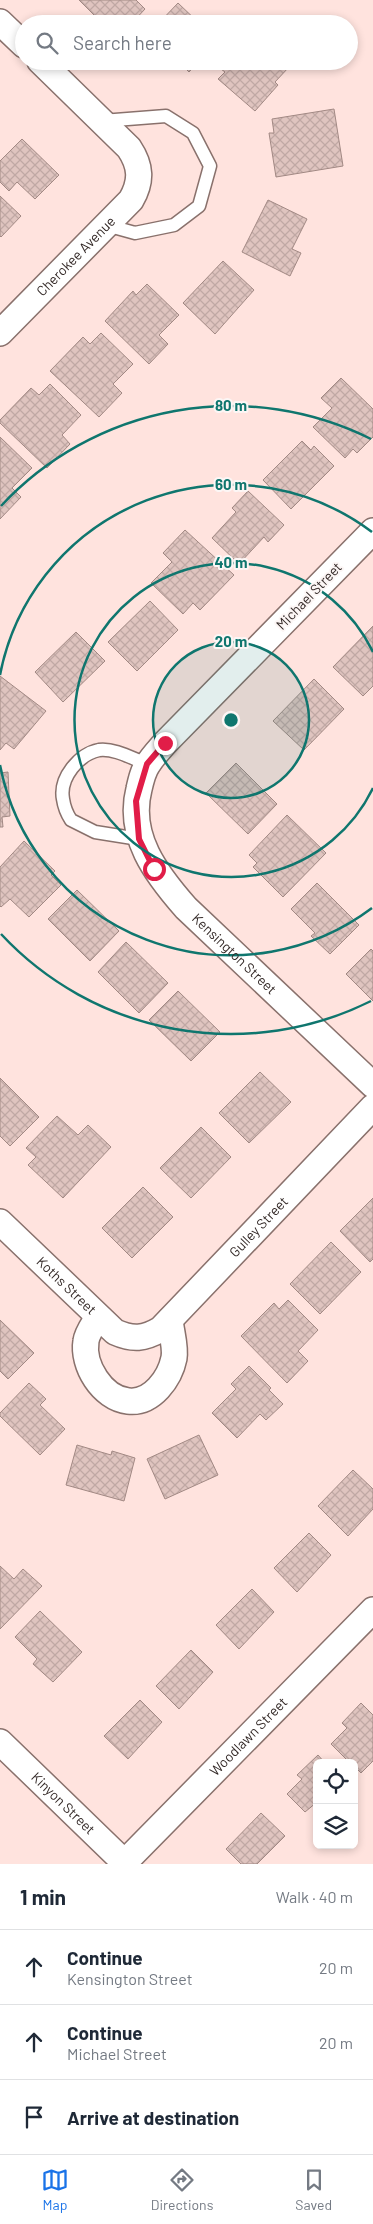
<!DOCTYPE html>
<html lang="en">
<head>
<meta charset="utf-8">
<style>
	body { margin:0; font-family:Barlow,sans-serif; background:#f6f6f7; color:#1f2937 }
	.controls { position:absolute; right:15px; bottom:15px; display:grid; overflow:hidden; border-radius:8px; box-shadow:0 2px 8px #0003 }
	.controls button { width:45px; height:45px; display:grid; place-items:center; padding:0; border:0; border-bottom:1px solid #e0e1e3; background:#fff; color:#1f2937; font:25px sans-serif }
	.stop { position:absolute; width:15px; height:15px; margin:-11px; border:4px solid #e11d48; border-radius:50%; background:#fff }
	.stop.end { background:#e11d48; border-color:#fff; box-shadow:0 1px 5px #0008 }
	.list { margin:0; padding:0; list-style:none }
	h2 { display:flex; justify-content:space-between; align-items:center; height:65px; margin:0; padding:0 20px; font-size:21px }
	h2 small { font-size:16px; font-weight:400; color:#747a83 }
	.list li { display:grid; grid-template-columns:32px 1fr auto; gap:15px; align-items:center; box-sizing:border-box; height:75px; padding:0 20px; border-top:1px solid #e0e1e3 }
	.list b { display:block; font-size:19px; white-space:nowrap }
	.list p { margin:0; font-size:16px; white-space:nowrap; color:#747a83 }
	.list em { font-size:16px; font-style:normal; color:#747a83 }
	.icon { flex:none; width:28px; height:28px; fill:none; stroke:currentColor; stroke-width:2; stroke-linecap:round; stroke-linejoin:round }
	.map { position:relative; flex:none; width:373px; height:1864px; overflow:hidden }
	.search { position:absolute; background:#fff; box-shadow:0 2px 8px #0003; left:15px; right:15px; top:15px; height:55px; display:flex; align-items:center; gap:12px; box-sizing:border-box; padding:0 18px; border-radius:28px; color:#747a83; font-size:19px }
	.sheet { height:290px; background:#fff }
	nav { display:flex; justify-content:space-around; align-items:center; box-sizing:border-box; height:70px; border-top:1px solid #e0e1e3; background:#fff; font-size:14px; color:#747a83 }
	nav a { display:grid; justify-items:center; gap:2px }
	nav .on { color:#1a73e8 }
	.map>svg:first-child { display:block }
</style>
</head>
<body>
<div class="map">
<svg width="373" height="1864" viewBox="0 0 373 1864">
	<defs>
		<pattern id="building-cross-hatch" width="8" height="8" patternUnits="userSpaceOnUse" patternTransform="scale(1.25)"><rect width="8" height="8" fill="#dfc4bf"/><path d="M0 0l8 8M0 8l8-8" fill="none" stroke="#c0a8a4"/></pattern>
	</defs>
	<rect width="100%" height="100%" fill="#ffe3de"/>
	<path fill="url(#building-cross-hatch)" stroke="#a28984" d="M79,0H136L145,9L131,24H95L99,20Z
		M178,3L200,24H158Z
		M178,61H199L189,72Z
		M215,61H283L289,67L275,82L278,85L255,111L218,79L225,72L213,63Z
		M334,109L343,166L276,177L269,133H274L272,119Z
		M22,139L59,175L35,199L17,182L9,191L0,182V161Z
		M0,196L21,216L1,237L0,236Z
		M268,200L307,219L292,249L301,253L290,276L242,252Z
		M223,261L254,290L215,334L183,303Z
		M147,284L179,315L159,335L168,344L149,364L105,321L133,291L136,295Z
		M101,333L133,364L113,384L122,393L99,417L50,371L83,337L90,344Z
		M341,378L373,409V437L357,453L353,449L345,458L313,427L332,408L321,398Z
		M50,384L81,415L62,435L70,444L47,468L0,423V420L31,388L39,395Z
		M0,437L32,468L12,488L21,497L0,519Z
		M302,441L311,450L314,446L334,466L291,509L263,480Z
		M248,491L284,525L268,542L264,537L239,564L212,538L236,512L232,508Z
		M185,530L234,575L200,610L193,603L183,614L151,583L172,562L163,553Z
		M150,601L178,630L137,671L108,642Z
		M373,626V686L363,696L333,667Z
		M76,632L105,661L63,702L35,672Z
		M0,676L46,711L14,749L6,743L0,750Z
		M314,679L344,709L304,750L273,721Z
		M236,763L277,804L248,834L206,793Z
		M8,772L10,816L2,817L3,827H0V773Z
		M287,815L326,853L283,897L253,867L257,863L249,855Z
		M24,841L55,871L51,875L61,885L29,917L10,899L1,907L0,906V867Z
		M317,883L359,925L330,954L311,936L315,933L291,909Z
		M77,890L119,931L90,961L48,919Z
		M126,942L168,983L139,1013L98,972Z
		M371,949L373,951V1001L346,974Z
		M178,991L220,1032L191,1061L149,1020Z
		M260,1072L291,1102L249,1143L219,1113Z
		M0,1078L39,1117L10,1146L0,1136Z
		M57,1116L78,1135L88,1125L111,1147L63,1198L28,1165L36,1157L26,1148Z
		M201,1127L231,1157L191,1198L160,1168Z
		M143,1187L173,1217L132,1258L102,1228Z
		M373,1198V1259L370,1262L340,1231Z
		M331,1242L361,1272L320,1314L290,1284Z
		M288,1300L318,1330L298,1351L308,1361L287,1383L241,1336L274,1303L279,1309Z
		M0,1320L34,1353L8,1379L0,1371Z
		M249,1366L271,1388L269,1390L283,1404L266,1420L260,1414L237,1438L212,1413L236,1389L231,1384Z
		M29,1383L46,1399L40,1405L65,1429L40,1455L0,1416V1413Z
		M199,1435L218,1475L165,1499L147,1459Z
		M77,1445L111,1455L112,1451L135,1458L124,1501L66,1485Z
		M353,1470L373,1489V1509L348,1536L318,1506Z
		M309,1533L331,1555L297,1592L274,1568Z
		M0,1566L14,1579L23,1569L42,1586L0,1629Z
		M252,1589L274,1612L239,1649L216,1625Z
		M40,1611L82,1652L53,1682L33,1664L37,1659L15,1637Z
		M191,1650L213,1672L179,1709L156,1686Z
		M140,1700L162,1722L128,1759L104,1736Z
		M361,1703L373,1715V1761L361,1773L354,1766V1763H350L331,1744L347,1728L342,1723Z
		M318,1755L325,1763H317V1802L305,1812L287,1794L302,1779L297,1775Z
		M261,1813L285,1836L257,1864H241L226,1849Z"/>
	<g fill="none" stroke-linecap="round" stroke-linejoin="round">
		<defs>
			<path id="lane" d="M102,121L166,116L193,133L210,166L199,206L174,225L135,233L106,225
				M139,839L95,832L71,820C67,814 64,806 63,799C59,778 79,754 99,750C115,748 133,759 147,764"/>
			<g id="street">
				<path d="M0,22L24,45"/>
				<path id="s1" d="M0,333L131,200C142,181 141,166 129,148L40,61"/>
				<path id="s2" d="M373,531L165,743C159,750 153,756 148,764C143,771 141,780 139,789C127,836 156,874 186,908L373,1085"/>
				<path id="s3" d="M0,1222L115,1332C133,1340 144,1339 161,1329L373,1107"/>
				<path d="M98,1317C94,1324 87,1333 86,1341C82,1365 102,1398 128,1401C152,1404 170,1378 174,1358C176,1347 171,1331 170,1320"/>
				<path id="s4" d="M0,1742L126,1864"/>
				<path id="s5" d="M125,1862L373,1610"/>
			</g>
		</defs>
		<use href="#lane" stroke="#89716c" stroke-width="15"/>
		<use href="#street" stroke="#89716c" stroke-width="28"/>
		<use href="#lane" stroke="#fff" stroke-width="12"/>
		<use href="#street" stroke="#fff" stroke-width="25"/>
	</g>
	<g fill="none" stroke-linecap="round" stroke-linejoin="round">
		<path stroke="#e11d48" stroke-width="6" d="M154,869L139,839L136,801L147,764L165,743"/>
	</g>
	<circle cx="231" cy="720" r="78" fill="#0f766e" fill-opacity=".12"/>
	<g fill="none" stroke="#0f766e" stroke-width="2.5">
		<circle cx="231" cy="720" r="78"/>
		<path d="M373 788A157 157 0 1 1 373 652"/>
		<path d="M372 908A235 235 0 0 1 0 765M0 675A235 235 0 0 1 372 532"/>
		<path d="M371 1001A314 314 0 0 1 1 934M1 506A314 314 0 0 1 371 439"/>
	</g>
	<g text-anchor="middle" stroke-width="4" stroke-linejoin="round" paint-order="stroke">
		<g font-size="14" fill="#332927" stroke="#fcf6f5">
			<text dy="5" stroke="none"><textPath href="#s1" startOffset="108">Cherokee Avenue</textPath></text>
			<text transform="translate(309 596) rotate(-46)" y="5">Michael Street</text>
			<text dy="5" stroke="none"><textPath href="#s2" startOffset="551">Kensington Street</textPath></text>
			<text dy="5" stroke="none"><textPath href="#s3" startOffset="349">Gulley Street</textPath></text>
			<text dy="5" stroke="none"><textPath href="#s3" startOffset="92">Koths Street</textPath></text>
			<text dy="5" stroke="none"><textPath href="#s5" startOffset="176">Woodlawn Street</textPath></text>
			<text dy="5" stroke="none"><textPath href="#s4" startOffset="88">Kinyon Street</textPath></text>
		</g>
	</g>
	<circle cx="231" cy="720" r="8" fill="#0f766e" stroke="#fcf6f5" stroke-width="2.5"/>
	<g font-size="15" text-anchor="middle" font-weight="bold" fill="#0f766e" stroke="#fcf6f5" stroke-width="4" stroke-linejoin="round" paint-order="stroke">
		<text x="231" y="411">80 m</text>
		<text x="231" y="490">60 m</text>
		<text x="231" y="568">40 m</text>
		<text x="231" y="647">20 m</text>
	</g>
</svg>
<div class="controls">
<button><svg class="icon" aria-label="locate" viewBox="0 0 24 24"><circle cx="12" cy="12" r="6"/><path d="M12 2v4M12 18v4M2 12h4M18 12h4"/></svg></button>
<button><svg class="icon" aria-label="layers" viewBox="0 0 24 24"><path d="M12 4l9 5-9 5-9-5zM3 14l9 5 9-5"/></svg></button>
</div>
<div class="stop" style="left:154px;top:869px"></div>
<div class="stop end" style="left:165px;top:743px"></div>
<div class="search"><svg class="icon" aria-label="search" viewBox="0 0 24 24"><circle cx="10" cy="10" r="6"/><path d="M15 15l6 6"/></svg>Search here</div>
</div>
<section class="sheet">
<h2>1 min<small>Walk · 40 m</small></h2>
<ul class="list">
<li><svg class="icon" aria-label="ahead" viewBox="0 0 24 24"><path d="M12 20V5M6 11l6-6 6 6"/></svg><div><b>Continue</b><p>Kensington Street</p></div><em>20 m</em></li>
<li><svg class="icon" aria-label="ahead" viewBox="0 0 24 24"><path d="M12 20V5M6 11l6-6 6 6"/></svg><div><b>Continue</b><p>Michael Street</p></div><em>20 m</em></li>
<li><svg class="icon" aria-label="arrive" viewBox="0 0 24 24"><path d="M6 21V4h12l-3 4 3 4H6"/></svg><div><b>Arrive at destination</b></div></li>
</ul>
</section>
<nav>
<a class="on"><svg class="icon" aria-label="map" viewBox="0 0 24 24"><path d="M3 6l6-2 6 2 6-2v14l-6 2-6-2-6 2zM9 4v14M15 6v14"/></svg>Map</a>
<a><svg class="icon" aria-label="directions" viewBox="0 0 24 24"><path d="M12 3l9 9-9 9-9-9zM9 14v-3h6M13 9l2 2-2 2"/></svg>Directions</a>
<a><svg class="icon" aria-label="saved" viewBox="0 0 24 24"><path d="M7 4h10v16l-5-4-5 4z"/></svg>Saved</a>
</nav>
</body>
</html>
